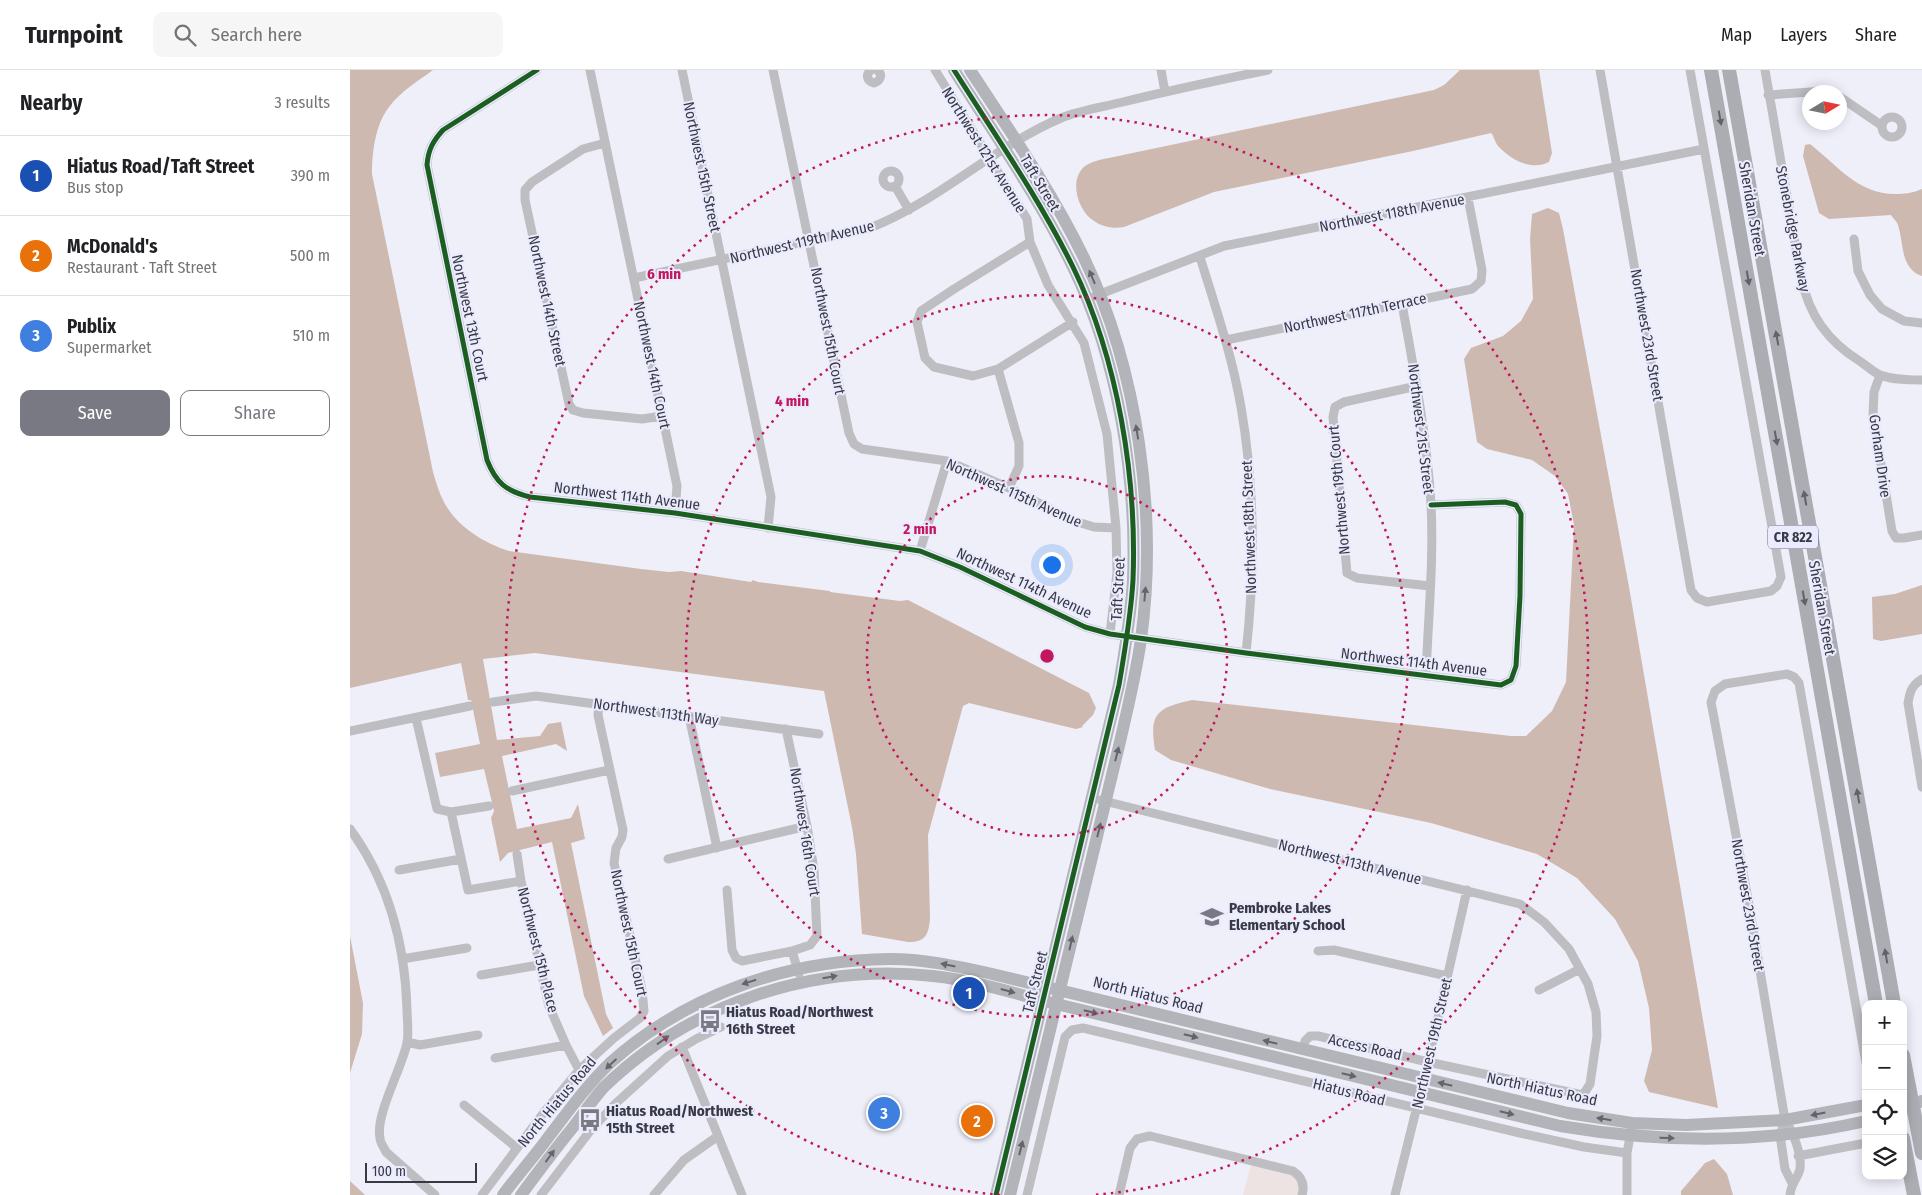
<!DOCTYPE html>
<html lang="en">
<head>
<meta charset="utf-8">
<style>
	body { margin:0; font-family:"Fira Sans Condensed",sans-serif; background:#f6f6f6; color:#202124 }
	.controls { position:absolute; right:15px; bottom:15px; display:grid; overflow:hidden; border-radius:10px; box-shadow:0 2px 12px #0003 }
	.controls button { width:45px; height:45px; display:grid; place-items:center; padding:0; border:0; border-bottom:1px solid #e0e0e0; background:#fff; color:#202124; font:25px sans-serif }
	.compass { position:absolute; left:1452px; top:15px; width:45px; height:45px; border-radius:50%; background:#fff; box-shadow:0 2px 12px #0003; rotate:80deg }
	.scale { position:absolute; left:15px; bottom:12px; width:112px; box-sizing:border-box; padding-left:5px; border:2px solid #383942; border-top:0; font-size:14px; line-height:18px; white-space:nowrap; color:#383942; -webkit-text-stroke:4px #eaebff; paint-order:stroke }
	.you { position:absolute; left:701px; top:494px; width:18px; height:18px; margin:-12px; border:4px solid #fff; border-radius:50%; background:#1a73e8; box-shadow:0 0 0 8px #1a73e833 }
	.badge { display:grid; place-items:center; width:32px; height:32px; border-radius:50%; background:#787982; color:#fff; font-size:16px; font-weight:700 }
	.pin { position:absolute; translate:-50% -50%; border:2px solid #fff; box-shadow:0 1px 5px #0006 }
	.list { margin:0; padding:0; list-style:none }
	h2 { display:flex; justify-content:space-between; align-items:center; height:65px; margin:0; padding:0 20px; font-size:21px }
	h2 small { font-size:16px; font-weight:400; color:#757577 }
	.list li { display:grid; grid-template-columns:32px 1fr auto; gap:15px; align-items:center; box-sizing:border-box; height:80px; padding:0 20px; border-top:1px solid #e0e0e0 }
	.list b { display:block; font-size:19px; white-space:nowrap }
	.list p { margin:0; font-size:16px; white-space:nowrap; color:#757577 }
	.list em { font-size:16px; font-style:normal; color:#757577 }
	.actions { display:flex; gap:10px; padding:15px 20px }
	.actions a { flex:1; padding:11px 0; border:1px solid #787982; border-radius:10px; text-align:center; font-size:18px; color:#787982 }
	.actions .main { background:#787982; color:#fff }
	.icon { flex:none; width:28px; height:28px; fill:none; stroke:currentColor; stroke-width:2; stroke-linecap:round; stroke-linejoin:round }
	.map { position:relative; flex:none; width:1572px; height:1125px; overflow:hidden }
	header { display:flex; align-items:center; gap:30px; box-sizing:border-box; height:70px; padding:0 25px; background:#fff; border-bottom:1px solid #e0e0e0 }
	header strong { font-size:24px }
	nav { display:flex; gap:28px; margin-inline-start:auto; font-size:18px }
	.search { width:350px; height:45px; background:#f6f6f6; display:flex; align-items:center; gap:12px; box-sizing:border-box; padding:0 18px; border-radius:10px; color:#757577; font-size:19px }
	main { display:flex }
	aside { flex:1; background:#fff }
	.map>svg:first-child { display:block }
</style>
</head>
<body>
<header>
<strong>Turnpoint</strong>
<div class="search"><svg class="icon" aria-label="search" viewBox="0 0 24 24"><circle cx="10" cy="10" r="6"/><path d="M15 15l6 6"/></svg>Search here</div>
<nav><a>Map</a><a>Layers</a><a>Share</a></nav>
</header>
<main>
<aside>
<h2>Nearby<small>3 results</small></h2>
<ul class="list">
<li><span class="badge" style="background:#1a4fb4">1</span><div><b>Hiatus Road/Taft Street</b><p>Bus stop</p></div><em>390 m</em></li>
<li><span class="badge" style="background:#e8710a">2</span><div><b>McDonald's</b><p>Restaurant · Taft Street</p></div><em>500 m</em></li>
<li><span class="badge" style="background:#3f7fe0">3</span><div><b>Publix</b><p>Supermarket</p></div><em>510 m</em></li>
</ul>
<div class="actions"><a class="main">Save</a><a>Share</a></div>
</aside>
<div class="map">
<svg width="1572" height="1125" viewBox="0 0 1572 1125">
	<rect width="100%" height="100%" fill="#efeffa"/>
	<path fill="#eee3e3" d="M902,1091L949,1106L952,1125H893Z"/>
	<path fill="#ceb9b1" d="M0,0H83C68,11 50,22 39,37C25,55 22,83 22,104L83,402C86,412 89,423 94,432C106,456 134,473 159,481L291,499L319,502L331,501L401,512L403,510L408,512L480,521V522L550,531L558,530L739,623L746,638L743,645L732,656L733,657L726,659L619,633L613,636L578,765L580,848C579,863 576,873 558,872L512,864L506,784L502,757L474,621L185,583L133,589L147,670L190,666L198,654L211,652L217,681L206,674L152,686L167,759L221,748L228,734L235,769L221,773L256,944L263,958L253,966L234,926L202,772L158,783L150,792L141,748L144,741L134,699L90,707L85,683L130,674L121,630H118L111,593L0,618Z
		M1110,0H1189L1202,83L1199,92C1181,101 1161,90 1148,76C1145,72 1144,66 1141,63L1063,81L864,122L774,157C764,159 752,157 744,151C728,141 718,110 735,96C745,89 762,88 773,85L1084,20L1094,15Z
		M1460,74C1488,96 1508,124 1545,124C1555,124 1563,123 1572,119V206C1550,199 1554,173 1548,155C1547,152 1543,148 1541,145L1479,149L1469,143L1453,86L1455,75Z
		M1198,138L1209,143L1213,159L1279,517L1368,1038L1299,1022L1294,1011L1302,980L1299,938L1288,891L1265,849L1227,808L1187,784L1081,753L920,719L821,690L805,680C799,643 807,638 842,630L1161,666H1176L1202,641L1216,612L1224,455L1218,424L1205,406L1182,390L1137,379L1127,372L1114,289L1121,278L1153,266L1171,251L1183,229L1180,169L1182,144Z
		M1572,515V564L1531,571L1523,569L1522,527L1545,524Z
		M0,866L13,933L12,964L0,1003Z
		M1364,1089L1377,1104L1383,1125H1331V1121L1355,1093Z
		M0,1111L13,1123L15,1125H0Z"/>
	<g fill="none" stroke-linecap="round" stroke-linejoin="round">
		<path stroke="#bdbdc2" stroke-width="9" d="M187,0L93,60C83,71 78,80 77,95L137,390C146,413 156,421 180,427L325,443L570,481L610,497L735,557L760,564L896,583L1151,615L1161,610L1166,596L1170,526L1171,444L1166,435L1155,432L1081,435
			M240,0L327,416L325,443
			M332,0L421,427L418,458
			M423,0L499,363L504,374L512,379L597,391L659,418L724,451L744,457L766,458
			M521,0C515,5 517,11 524,13C531,11 533,4 527,0
			M585,0L677,149L680,172L698,215L734,273L757,364L766,458L767,503L760,564
			M811,0L815,22
			M1250,0L1341,520L1347,528L1357,532L1421,521L1427,516L1431,507L1340,0
			M1415,0L1451,207C1459,245 1477,271 1511,292C1517,296 1523,302 1530,305C1543,310 1559,310 1572,310
			M1418,25L1475,21L1480,22
			M1490,27L1531,55
			M1532 57a10 10 0 1 1 20 0a10 10 0 1 1-20 0Z
			M255,73L233,79L182,112L175,120V130L219,334L223,340L233,343L292,349L312,346
			M533 109a8 8 0 1 1 16 0a8 8 0 1 1-16 0Z
			M545,116L559,140
			M1504,169L1508,201L1520,225L1532,239L1554,251L1572,253
			M850,187C865,236 882,285 891,337C905,418 905,502 896,583
			M284,208L520,158C589,131 643,77 711,48C730,40 753,37 773,32C821,20 869,10 918,0
			M745,226L874,176L1354,79
			M1052,234C1064,300 1077,366 1081,434C1084,491 1078,549 1076,606
			M876,270L1122,219L1131,211L1132,200L1118,128
			M648,299L723,252
			M1530,305L1524,322L1523,345L1542,461L1546,468H1554L1572,465
			M1067,316L994,332L985,337L983,347L997,503L1007,508L1080,516
			M659,418L669,396V373L648,299L623,306L584,297L575,288L567,252L571,241L604,219L680,172
			M570,481L597,391
			M1572,609C1562,615 1560,621 1558,633L1572,717
			M143,632L186,626L469,664
			M339,646L367,778
			M66,648L87,739L101,742L118,820L171,811
			M0,661L120,636
			M162,721L259,700
			M750,730L1170,834L1194,852L1219,879L1238,914L1246,942L1247,966L1240,1014L1233,1025L1078,992L968,966H960L955,971L953,980
			M101,742L139,736
			M0,759C38,811 55,874 57,939C57,949 59,963 57,973C52,998 25,1045 30,1068C30,1073 34,1077 36,1082L85,1125
			M167,784L171,811L199,936L216,975L229,1000
			M318,789L457,756
			M49,800L111,789
			M377,820L382,880L386,888L392,891L442,881L460,875L467,866L464,800L457,756L436,659
			M442,881L449,904
			M968,881L984,880L1097,906
			M52,889L117,878
			M131,905L189,895
			M1189,920L1230,899
			M57,972L70,975L128,965
			M332,977L392,1125
			M145,988L216,975
			M114,1035L167,1078
			M1435,1050L1430,1065L1435,1099L1442,1113
			M1448,1086L1516,1073
			M132,1125L195,1041L229,1000L264,968L290,948L294,941L292,920L264,793L266,778L272,767L273,760L248,645L249,634
			M191,1125L240,1061L265,1034L318,986L346,969L371,957
			M304,1125L334,1090L368,1066
			M677,1125L715,967L722,960L733,958L1170,1063L1234,1077L1277,1083
			M769,1125L780,1078L787,1069L800,1066L943,1101C952,1107 955,1115 952,1125
			M1045,1125L1078,992L1117,820
			M1277,1125V1083L1281,1061
			M1440,1125C1441,1113 1448,1108 1450,1099C1452,1084 1443,1062 1435,1050L1398,829L1361,632L1365,621L1375,614L1437,604L1444,607L1449,613L1516,993"/>
		<path stroke="#b3b4b9" stroke-width="12" d="M604,0C645,65 689,128 723,197C768,289 787,408 783,510C781,545 775,580 769,615L646,1125
			M620,0C660,61 702,122 734,188C788,300 808,446 791,569C786,605 777,641 769,676L660,1125
			M1553,1038L1572,1031
			M153,1125C167,1106 183,1088 197,1069C217,1043 236,1016 260,993C337,924 438,890 540,889C573,889 606,896 638,903L1218,1043L1282,1053L1336,1055L1435,1050L1516,1035
			M171,1125C188,1102 206,1078 224,1056C234,1043 243,1029 254,1017C341,933 463,893 583,906C621,910 657,921 694,931L1210,1056C1311,1073 1416,1074 1516,1051"/>
		<path stroke="#acadb3" stroke-width="14" d="M1361,0L1526,934
			M1379,0L1544,934
			M1553,985L1572,1083
			M1553,1068L1564,1125"/>
		<defs>
			<path id="cycleway" d="M187,0L93,60C83,71 78,80 77,95L137,390C146,413 156,421 180,427L325,443L570,481L610,497L735,557L760,564L896,583L1151,615L1161,610L1166,596L1170,526L1171,444L1166,435L1155,432L1081,435
				M604,0C645,65 689,128 723,197C768,289 787,408 783,510C781,545 775,580 769,615L646,1125"/>
		</defs>
		<use href="#cycleway" stroke="#eaebff" stroke-width="8"/>
		<use href="#cycleway" stroke="#1b5e20" stroke-width="5"/>
	</g>
	<defs><path id="oneway-solid" d="M-6-.8H1V-3.2L6.5 0L1 3.2V.8H-6Z" transform="scale(1.25)"/></defs>
	<g fill="#61626a">
		<use href="#oneway-solid" transform="translate(1370 48) rotate(80)"/>
		<use href="#oneway-solid" transform="translate(1398 208) rotate(80)"/>
		<use href="#oneway-solid" transform="translate(1427 268) rotate(-100)"/>
		<use href="#oneway-solid" transform="translate(1426 368) rotate(80)"/>
		<use href="#oneway-solid" transform="translate(1455 428) rotate(-100)"/>
		<use href="#oneway-solid" transform="translate(1454 528) rotate(80)"/>
		<use href="#oneway-solid" transform="translate(1508 726) rotate(-100)"/>
		<use href="#oneway-solid" transform="translate(1536 886) rotate(-100)"/>
	</g>
	<g fill="#63646c">
		<use href="#oneway-solid" transform="translate(742 207) rotate(-113)"/>
		<use href="#oneway-solid" transform="translate(787 362) rotate(-99)"/>
		<use href="#oneway-solid" transform="translate(795 524) rotate(-85)"/>
		<use href="#oneway-solid" transform="translate(767 684) rotate(-76)"/>
		<use href="#oneway-solid" transform="translate(749 760) rotate(-76)"/>
		<use href="#oneway-solid" transform="translate(721 873) rotate(-77)"/>
		<use href="#oneway-solid" transform="translate(598 895) rotate(-168)"/>
		<use href="#oneway-solid" transform="translate(480 907) rotate(-10)"/>
		<use href="#oneway-solid" transform="translate(399 912) rotate(163)"/>
		<use href="#oneway-solid" transform="translate(658 921) rotate(15)"/>
		<use href="#oneway-solid" transform="translate(741 942) rotate(14)"/>
		<use href="#oneway-solid" transform="translate(841 966) rotate(14)"/>
		<use href="#oneway-solid" transform="translate(313 970) rotate(-36)"/>
		<use href="#oneway-solid" transform="translate(920 972) rotate(-166)"/>
		<use href="#oneway-solid" transform="translate(261 994) rotate(137)"/>
		<use href="#oneway-solid" transform="translate(999 1005) rotate(14)"/>
		<use href="#oneway-solid" transform="translate(1095 1014) rotate(-167)"/>
		<use href="#oneway-solid" transform="translate(1157 1043) rotate(14)"/>
		<use href="#oneway-solid" transform="translate(1468 1044) rotate(169)"/>
		<use href="#oneway-solid" transform="translate(1254 1049) rotate(-171)"/>
		<use href="#oneway-solid" transform="translate(1317 1068) rotate(2)"/>
		<use href="#oneway-solid" transform="translate(671 1078) rotate(-76)"/>
		<use href="#oneway-solid" transform="translate(200 1086) rotate(-54)"/>
	</g>
	<g fill="none" stroke="#c2185b" stroke-width="2.5" stroke-dasharray="2.5 5">
		<circle cx="697" cy="586" r="180"/>
		<circle cx="697" cy="586" r="361"/>
		<path d="M650 1125A541 541 0 1 1 744 1125"/>
	</g>
	<defs>
		<symbol id="school-bare" viewBox="-9 -9 18 18"><path d="M0-5L7-2L0 1L-7-2ZM-4 1L0 2.5L4 1V4Q0 6-4 4Z" fill="#787982" stroke="#eaebff" stroke-width="2.5" paint-order="stroke"/></symbol>
		<symbol id="bus-bare" viewBox="-9 -9 18 18"><path d="M-5-6H5V4H4V6H2V4H-2V6H-4V4H-5ZM-3.5-4V0h7V-4ZM-3.5 1.2v1.5H-2V1.2ZM2 1.2v1.5H3.5V1.2Z" fill="#787982" stroke="#eaebff" stroke-width="2.5" paint-order="stroke"/></symbol>
	</defs>
	<g fill-rule="evenodd">
		<use href="#school-bare" x="846" y="831" width="32" height="32"/>
		<use href="#bus-bare" x="344" y="935" width="32" height="32"/>
		<use href="#bus-bare" x="224" y="1034" width="32" height="32"/>
	</g>
	<g text-anchor="middle" stroke-width="4" stroke-linejoin="round" paint-order="stroke">
		<rect fill="#eaebff" stroke="#6d6e7b" stroke-width="1" x="1418" y="455.5" width="50" height="23" rx="4"/>
		<g font-size="14" font-weight="bold" fill="#383942">
			<text x="1443" y="472">CR 822</text>
		</g>
		<g font-size="15" fill="#383942" stroke="#eaebff">
			<text transform="translate(634 80) rotate(58)" y="5">Northwest 121st Avenue</text>
			<text transform="translate(352 97) rotate(78)" y="5">Northwest 15th Street</text>
			<text transform="translate(690 113) rotate(59)" y="5">Taft Street</text>
			<text transform="translate(1402 139) rotate(80)" y="5">Sheridan Street</text>
			<text transform="translate(1042 143) rotate(-11)" y="5">Northwest 118th Avenue</text>
			<text transform="translate(1443 159) rotate(79)" y="5">Stonebridge Parkway</text>
			<text transform="translate(452 172) rotate(-13)" y="5">Northwest 119th Avenue</text>
			<text transform="translate(197 231) rotate(78)" y="5">Northwest 14th Street</text>
			<text transform="translate(1005 243) rotate(-12)" y="5">Northwest 117th Terrace</text>
			<text transform="translate(120 248) rotate(78)" y="5">Northwest 13th Court</text>
			<text transform="translate(478 261) rotate(79)" y="5">Northwest 15th Court</text>
			<text transform="translate(1297 265) rotate(80)" y="5">Northwest 23rd Street</text>
			<text transform="translate(302 295) rotate(78)" y="5">Northwest 14th Court</text>
			<text transform="translate(1071 359) rotate(83)" y="5">Northwest 21st Street</text>
			<text transform="translate(1530 386) rotate(82)" y="5">Gorham Drive</text>
			<text transform="translate(989 420) rotate(-95)" y="5">Northwest 19th Court</text>
			<text transform="translate(664 423) rotate(24)" y="5">Northwest 115th Avenue</text>
			<text transform="translate(277 426) rotate(7)" y="5">Northwest 114th Avenue</text>
			<text transform="translate(899 457) rotate(-92)" y="5">Northwest 18th Street</text>
			<text transform="translate(674 513) rotate(25)" y="5">Northwest 114th Avenue</text>
			<text transform="translate(768 519) rotate(-87)" y="5">Taft Street</text>
			<text transform="translate(1472 538) rotate(80)" y="5">Sheridan Street</text>
			<text transform="translate(1064 592) rotate(7)" y="5">Northwest 114th Avenue</text>
			<text transform="translate(306 642) rotate(8)" y="5">Northwest 113th Way</text>
			<text transform="translate(455 762) rotate(81)" y="5">Northwest 16th Court</text>
			<text transform="translate(1000 792) rotate(14)" y="5">Northwest 113th Avenue</text>
			<text transform="translate(1398 835) rotate(80)" y="5">Northwest 23rd Street</text>
			<text transform="translate(279 863) rotate(78)" y="5">Northwest 15th Court</text>
			<text transform="translate(188 880) rotate(76)" y="5">Northwest 15th Place</text>
			<text transform="translate(685 912) rotate(-76)" y="5">Taft Street</text>
			<text transform="translate(798 925) rotate(14)" y="5">North Hiatus Road</text>
			<text transform="translate(1082 973) rotate(-77)" y="5">Northwest 19th Street</text>
			<text transform="translate(1015 977) rotate(13)" y="5">Access Road</text>
			<text transform="translate(1192 1019) rotate(12)" y="5">North Hiatus Road</text>
			<text transform="translate(999 1022) rotate(14)" y="5">Hiatus Road</text>
			<text transform="translate(207 1032) rotate(-50)" y="5">North Hiatus Road</text>
		</g>
		<g font-size="15" font-weight="bold" fill="#383942" stroke="#eaebff" text-anchor="start">
			<text x="879" y="843">Pembroke Lakes<tspan x="879" dy="17">Elementary School</tspan></text>
			<text x="376" y="947">Hiatus Road/Northwest<tspan x="376" dy="17">16th Street</tspan></text>
			<text x="256" y="1046">Hiatus Road/Northwest<tspan x="256" dy="17">15th Street</tspan></text>
		</g>
	</g>
	<circle cx="697" cy="586" r="8" fill="#c2185b" stroke="#eaebff" stroke-width="2.5"/>
	<g font-size="15" text-anchor="middle" font-weight="bold" fill="#c2185b" stroke="#eaebff" stroke-width="4" stroke-linejoin="round" paint-order="stroke">
		<text x="314" y="209">6 min</text>
		<text x="442" y="336">4 min</text>
		<text x="570" y="464">2 min</text>
	</g>
</svg>
<div class="controls">
<button>+</button>
<button>−</button>
<button><svg class="icon" aria-label="locate" viewBox="0 0 24 24"><circle cx="12" cy="12" r="6"/><path d="M12 2v4M12 18v4M2 12h4M18 12h4"/></svg></button>
<button><svg class="icon" aria-label="layers" viewBox="0 0 24 24"><path d="M12 4l9 5-9 5-9-5zM3 14l9 5 9-5"/></svg></button>
</div>
<svg class="compass" viewBox="-18 -18 36 36"><path d="M0-13l5 13h-10z" fill="#e53935"/><path d="M0 13l5-13h-10z" fill="#757577"/></svg>
<div class="scale">100 m</div>
<div class="you"></div>
<div class="pin badge" style="left:619px;top:923px;background:#1a4fb4">1</div>
<div class="pin badge" style="left:627px;top:1051px;background:#e8710a">2</div>
<div class="pin badge" style="left:534px;top:1043px;background:#3f7fe0">3</div>
</div>
</main>
</body>
</html>
